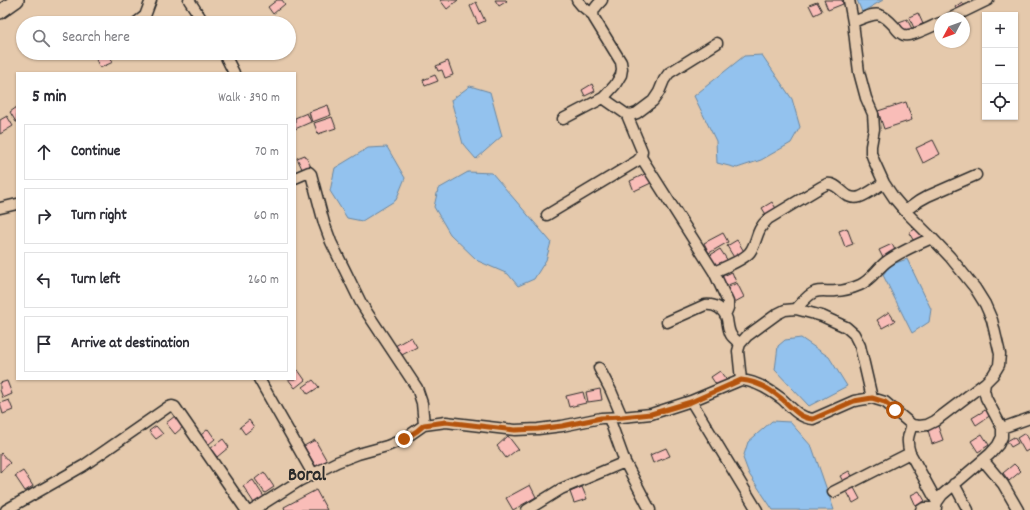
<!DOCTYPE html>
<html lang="en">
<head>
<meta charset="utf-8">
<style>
	body { margin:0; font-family:Dekko,sans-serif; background:#f2f2f3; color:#2b2b33 }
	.controls { position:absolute; right:12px; top:12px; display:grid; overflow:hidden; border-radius:0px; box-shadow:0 1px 3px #0004 }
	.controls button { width:36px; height:36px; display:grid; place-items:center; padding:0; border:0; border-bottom:1px solid #e1e1e2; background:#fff; color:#2b2b33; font:20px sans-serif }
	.compass { position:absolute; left:934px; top:12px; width:36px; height:36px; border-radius:50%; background:#fff; box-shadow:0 1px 3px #0004; rotate:229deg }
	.stop { position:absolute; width:12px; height:12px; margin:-9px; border:3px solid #b45309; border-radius:50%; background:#fff }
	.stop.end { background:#b45309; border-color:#fff; box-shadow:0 1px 4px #0008 }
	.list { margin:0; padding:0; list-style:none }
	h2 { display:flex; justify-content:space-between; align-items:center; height:52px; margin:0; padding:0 16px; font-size:17px }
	h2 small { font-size:13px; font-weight:400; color:#7c7c81 }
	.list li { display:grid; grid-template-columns:26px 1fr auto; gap:12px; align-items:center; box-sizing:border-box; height:56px; margin:0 8px 8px; padding:0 8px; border:1px solid #e1e1e2; border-radius:0px }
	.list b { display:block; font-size:15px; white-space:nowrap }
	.list em { font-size:13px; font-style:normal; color:#7c7c81 }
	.icon { flex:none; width:22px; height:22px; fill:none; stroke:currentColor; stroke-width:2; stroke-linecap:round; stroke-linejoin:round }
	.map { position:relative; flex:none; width:1030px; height:510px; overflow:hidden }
	.search { position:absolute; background:#fff; box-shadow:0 1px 3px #0004; left:16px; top:16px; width:280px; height:44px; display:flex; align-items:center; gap:10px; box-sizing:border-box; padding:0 14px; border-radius:22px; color:#7c7c81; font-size:15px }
	.panel { position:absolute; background:#fff; box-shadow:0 1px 3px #0004; left:16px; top:72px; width:280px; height:308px; border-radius:0px }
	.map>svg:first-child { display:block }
</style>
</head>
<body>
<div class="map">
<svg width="1030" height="510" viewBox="0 0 1030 510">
	<rect width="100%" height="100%" fill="#e5c9ac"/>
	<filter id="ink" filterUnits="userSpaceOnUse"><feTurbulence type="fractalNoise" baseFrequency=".025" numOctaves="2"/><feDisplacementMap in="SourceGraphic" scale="8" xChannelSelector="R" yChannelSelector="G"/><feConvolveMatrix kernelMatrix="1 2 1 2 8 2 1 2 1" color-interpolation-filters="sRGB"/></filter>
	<g filter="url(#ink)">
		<path fill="#93c2ee" stroke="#6986a0" d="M857,0H883L862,12Z
			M762,55L792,99L800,127L791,143L761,160L737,168L717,163L716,141L694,96L744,56Z
			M470,86L490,92L502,136L476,159L463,144L451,100Z
			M387,147L405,178L396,200L362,221L347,218L330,191L335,168L368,148Z
			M468,172L492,173L551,242L546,260L534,279L518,286L508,274L478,261L450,234L434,207L438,189Z
			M907,259L931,309L929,322L912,333L883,275L890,265Z
			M801,338L829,357L847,386L809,406L775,370L778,346L785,340Z
			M772,421L790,422L812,447L834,510H773L749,474L743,458L748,442Z"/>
		<path fill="#f9bdb8" stroke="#2b2b2b" d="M277,0H282L285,4L273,14L268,7Z
			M440,0H458L447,9Z
			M495,0H506L507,1L499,6Z
			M824,0H842L843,4L828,10Z
			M476,2L485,21L478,24L470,6Z
			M817,2L822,11L814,15L809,5Z
			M962,2L965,6L957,11L955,7Z
			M918,13L923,24L914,28L909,17Z
			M907,19L912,29L903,33L899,22Z
			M93,53H108L113,62L100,68Z
			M448,61L453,75L445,78L442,70L438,71L436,66Z
			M435,75L438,81L425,86L423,80Z
			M592,84L595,91L585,96L582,90Z
			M906,102L912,120L884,129L878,111Z
			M328,105L331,115L312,122L309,112Z
			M17,107V122H16L10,112Z
			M307,113L311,122L295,129V118Z
			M7,116L13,126L0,134V120Z
			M332,117L336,128L318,134L314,123Z
			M933,140L940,154L923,163L916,148Z
			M305,155L312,169L304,173L297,158Z
			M647,173L651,183L634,191L630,181Z
			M772,202L777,210L767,216L762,208Z
			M918,227L924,238L915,243L909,233Z
			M847,228L853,244L845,247L839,231Z
			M723,233L728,242L709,253L704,243Z
			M737,240L745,253L735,259L727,246Z
			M892,244L896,252L883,258L879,250Z
			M720,249L728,261L717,268L709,256Z
			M732,272L736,282L725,286L721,277Z
			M737,283L744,297L733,303L725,289Z
			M889,312L895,321L882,328L877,320Z
			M411,337L417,347L400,356L395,346Z
			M298,370L305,380L295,388L288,379H295V372Z
			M720,371L728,382L719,389L711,377Z
			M313,380L319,387L308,394L303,387Z
			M7,381L12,394L3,398L0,390V383Z
			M600,389L602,400L588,402L586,392Z
			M583,392L586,403L569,407L566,396Z
			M9,400L13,410L3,414L0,403Z
			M987,409L991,415L976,425L972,418Z
			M175,416L184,426L175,434L166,423Z
			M249,420L254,427L245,434L240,427Z
			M156,426L163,434L156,439L149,431Z
			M938,426L943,440L932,444L928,430Z
			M208,429L215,439L209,444L201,435Z
			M1025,433L1030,441V449L1025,452L1017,438Z
			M982,434L989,445L978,452L971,441Z
			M508,436L518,449L506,458L497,446Z
			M1014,437L1018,443L1011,447L1007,441Z
			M223,439L229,447L217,457L210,449Z
			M315,440L327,461L316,467L304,446Z
			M666,448L670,456L653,463L650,455Z
			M1,453L10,463L0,472V454Z
			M1014,464L1021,471L1009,481L1003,473Z
			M23,471L33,486L25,491L15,476Z
			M849,471L854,479L845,485L840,476Z
			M264,472L274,487L265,493L255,479Z
			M253,480L264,497L254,503L243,486Z
			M530,485L536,497L513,510L506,498Z
			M853,486L860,499L853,503L846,490Z
			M582,487L587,499L574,503L570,492Z
			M316,490L327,510H285L284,507Z
			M919,491L925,501L916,506L911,495Z"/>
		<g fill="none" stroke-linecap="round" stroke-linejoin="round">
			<defs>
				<path id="minor" d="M189,0L204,23
					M577,0L582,6L593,15
					M849,0L853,22L856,48L859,72L866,98L873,114L874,129L871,146V153L874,161L884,183L894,198L905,211L932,238L950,257L975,288L985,304L992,320L1000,354L999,365L993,375L985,383L984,390L986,398L1002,428V437L998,445L990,454L942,495L937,502L935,510
					M951,18L988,0
					M853,22C875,14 878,8 895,27C897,30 901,34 904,35C912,37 932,26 940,23
					M136,23L145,16L151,0
					M224,53L234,73
					M603,98L626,114L631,115L637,113L653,101L659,92L664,80L669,73L717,43
					M563,119L603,98L605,96L615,85L621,75L622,69L621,62L594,18C591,10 597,6 602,0
					M641,157L714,272L728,302V308L725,315
					M295,178L309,172L311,174L324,223L331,242L361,303L368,314L417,388L422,403L424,425
					M0,208L17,204
					M905,211L919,201L928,196L976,175
					M547,215L637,161L641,157L642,151L627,115
					M714,272C723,268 744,260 750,252C758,241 755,231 768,219L821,187C823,186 825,185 827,184C840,182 844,202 860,197C868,194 877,187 884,183
					M796,309C802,303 807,295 815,292C821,290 830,292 836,291C844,291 853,288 860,285C871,280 877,269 886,262C899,252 916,245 932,238
					M667,322L705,305C715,304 724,309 727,319C728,324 728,330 731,335C733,338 737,341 740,344
					M599,368L611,391L622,417
					M259,379L313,474
					M741,380L738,351L740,344L747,336L777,314L785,310L796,309L822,316L846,327L854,334L860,346L872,398
					M691,401L757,510
					M609,418L625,462L650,510
					M912,425C908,436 906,441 910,453L937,502
					M1002,428L1030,418
					M983,460L1003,484L1018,510
					M954,484L968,510
					M833,492L910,453
					M6,510L83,466L168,407L172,406L175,407L246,510
					M253,510L299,481L337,462L358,454L387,446L404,439L424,425L446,422L515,430L538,429L562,426L601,418L622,417L651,414L691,401L741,380C756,381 770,390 782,399C791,407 799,418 813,419L854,401L872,398L885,402L912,425L919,426L927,425L935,421L985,383
					M527,510L561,489L625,462
					M921,510L924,508H936"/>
				<path id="major" d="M0,12L17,0"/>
			</defs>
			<use href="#minor" stroke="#2b2b2b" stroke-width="13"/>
			<use href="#major" stroke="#2b2b2b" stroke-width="16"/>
			<use href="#minor" stroke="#e5c9ac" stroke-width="10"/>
			<use href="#major" stroke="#e5c9ac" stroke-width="13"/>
		</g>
	</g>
	<g fill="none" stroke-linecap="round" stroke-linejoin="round" filter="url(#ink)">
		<path stroke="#b45309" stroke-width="5" d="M404,439L417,431L424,425L446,422L515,430L538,429L562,426L601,418L622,417L651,414L691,402L741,380C756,381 770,389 782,399C791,407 799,418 813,419L854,401L872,398L885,402L895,410"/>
	</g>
	<g text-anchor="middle" stroke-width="3" stroke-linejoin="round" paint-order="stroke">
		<g font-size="19" font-weight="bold" fill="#2b2b2b" stroke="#e5c9ac">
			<text x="307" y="480">Boral</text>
		</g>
	</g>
</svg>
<div class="controls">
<button>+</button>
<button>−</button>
<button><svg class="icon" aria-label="locate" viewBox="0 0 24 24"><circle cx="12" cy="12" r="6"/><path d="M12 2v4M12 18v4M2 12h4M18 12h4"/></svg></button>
</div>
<svg class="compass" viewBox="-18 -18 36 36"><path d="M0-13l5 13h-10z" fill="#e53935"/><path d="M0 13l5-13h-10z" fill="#7c7c81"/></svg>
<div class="stop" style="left:895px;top:410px"></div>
<div class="stop end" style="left:404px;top:439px"></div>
<div class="search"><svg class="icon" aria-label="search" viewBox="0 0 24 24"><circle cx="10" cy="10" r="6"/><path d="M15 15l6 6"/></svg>Search here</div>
<section class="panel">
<h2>5 min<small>Walk · 390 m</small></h2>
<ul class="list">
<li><svg class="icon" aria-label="ahead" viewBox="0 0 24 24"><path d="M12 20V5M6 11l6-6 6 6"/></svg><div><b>Continue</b></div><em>70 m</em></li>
<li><svg class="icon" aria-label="right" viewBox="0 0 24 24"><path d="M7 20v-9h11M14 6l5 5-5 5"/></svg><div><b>Turn right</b></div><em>60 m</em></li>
<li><svg class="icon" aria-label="left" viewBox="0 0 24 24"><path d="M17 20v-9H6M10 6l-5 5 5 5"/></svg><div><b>Turn left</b></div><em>260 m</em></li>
<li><svg class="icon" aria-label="arrive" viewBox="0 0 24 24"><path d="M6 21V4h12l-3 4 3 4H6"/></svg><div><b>Arrive at destination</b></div></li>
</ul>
</section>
</div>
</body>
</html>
